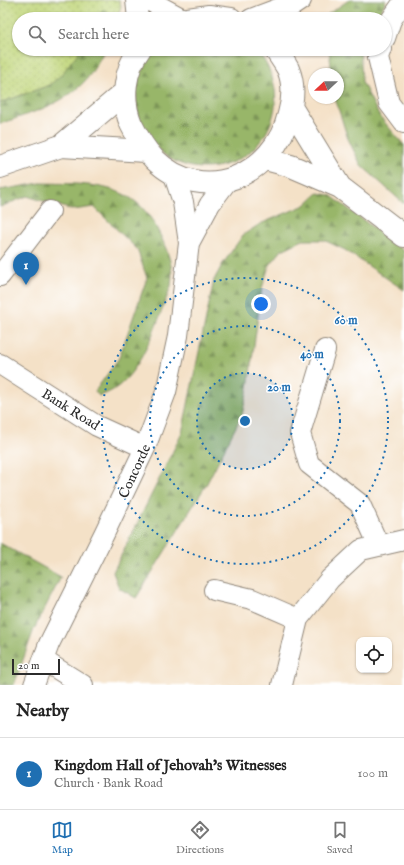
<!DOCTYPE html>
<html lang="en">
<head>
<meta charset="utf-8">
<style>
	body { margin:0; font-family:"IM FELL English",serif; background:#f2f2f2; color:#222 }
	.controls { position:absolute; right:12px; bottom:12px; display:grid; overflow:hidden; border-radius:8px; box-shadow:0 1px 3px #0004 }
	.controls button { width:36px; height:36px; display:grid; place-items:center; padding:0; border:0; border-bottom:1px solid #e0e0e0; background:#fff; color:#222; font:20px sans-serif }
	.compass { position:absolute; left:308px; top:68px; width:36px; height:36px; border-radius:50%; background:#fff; box-shadow:0 1px 3px #0004; rotate:248deg }
	.scale { position:absolute; left:12px; bottom:10px; width:48px; box-sizing:border-box; padding-left:4px; border:2px solid #2b2b2b; border-top:0; font-size:11px; line-height:14px; white-space:nowrap; color:#2b2b2b; -webkit-text-stroke:3px #fff; paint-order:stroke }
	.you { position:absolute; left:261px; top:304px; width:14px; height:14px; margin:-10px; border:3px solid #fff; border-radius:50%; background:#1a73e8; box-shadow:0 0 0 6px #1a73e833 }
	.badge { display:grid; place-items:center; width:26px; height:26px; border-radius:50%; background:#1f6fb2; color:#fff; font-size:13px; font-weight:700 }
	.pin { position:absolute; translate:-50% -33px; filter:drop-shadow(0 1px 2px #0008) }
	.pin::after { content:''; position:absolute; top:21px; width:14px; height:12px; background:inherit; clip-path:polygon(0 0,100% 0,50% 100%) }
	.list { margin:0; padding:0; list-style:none }
	h2 { display:flex; justify-content:space-between; align-items:center; height:52px; margin:0; padding:0 16px; font-size:17px }
	h2 small { font-size:13px; font-weight:400; color:#767676 }
	.list li { display:grid; grid-template-columns:26px 1fr auto; gap:12px; align-items:center; box-sizing:border-box; height:72px; padding:0 16px; border-top:1px solid #e0e0e0 }
	.list b { display:block; font-size:15px; white-space:nowrap }
	.list p { margin:0; font-size:13px; white-space:nowrap; color:#767676 }
	.list em { font-size:13px; font-style:normal; color:#767676 }
	.icon { flex:none; width:22px; height:22px; fill:none; stroke:currentColor; stroke-width:2; stroke-linecap:round; stroke-linejoin:round }
	.map { position:relative; flex:none; width:404px; height:685px; overflow:hidden }
	.search { position:absolute; background:#fff; box-shadow:0 1px 3px #0004; left:12px; right:12px; top:12px; height:44px; display:flex; align-items:center; gap:10px; box-sizing:border-box; padding:0 14px; border-radius:22px; color:#767676; font-size:15px }
	.sheet { height:124px; background:#fff }
	nav { display:flex; justify-content:space-around; align-items:center; box-sizing:border-box; height:56px; border-top:1px solid #e0e0e0; background:#fff; font-size:11px; color:#767676 }
	nav a { display:grid; justify-items:center; gap:2px }
	nav .on { color:#1f6fb2 }
	.map>svg:first-child { display:block }
</style>
</head>
<body>
<div class="map">
<svg width="404" height="685" viewBox="0 0 404 685">
	<defs>
		<pattern id="green-dots" width="8" height="8" patternUnits="userSpaceOnUse"><rect width="8" height="8" fill="#c0d579"/><path d="M2 2h.1M6 6h.1" fill="none" stroke="#a5b769" stroke-width="1.8" stroke-linecap="round"/></pattern>
		<pattern id="forest-firs" width="22" height="20" patternUnits="userSpaceOnUse"><rect width="22" height="20" fill="#98b669"/><path d="M5 1l3.5 6h-7zM16 11l3.5 6h-7z" fill="#7c9457"/></pattern>
	</defs>
	<rect width="100%" height="100%" fill="#fff"/>
	<filter id="ink" filterUnits="userSpaceOnUse"><feTurbulence type="fractalNoise" baseFrequency=".025" numOctaves="2"/><feDisplacementMap in="SourceGraphic" scale="8" xChannelSelector="R" yChannelSelector="G"/><feConvolveMatrix kernelMatrix="1 2 1 2 8 2 1 2 1" color-interpolation-filters="sRGB"/></filter>
	<filter id="wash" filterUnits="userSpaceOnUse"><feTurbulence type="fractalNoise" baseFrequency=".012" numOctaves="4" result="noise"/><feDisplacementMap in="SourceGraphic" scale="16" xChannelSelector="R" yChannelSelector="G"/><feGaussianBlur stdDeviation="0.9" result="paint"/><feColorMatrix in="noise" values="0 0 0 0 0 0 0 0 0 0 0 0 0 0 0 0 0 1.4 0 .05"/><feComposite in="paint" operator="in"/></filter>
	<g filter="url(#wash)">
		<rect width="100%" height="100%" fill="#f4e1c7"/>
		<path fill="url(#green-dots)" stroke="#768052" d="M0,0H119L121,6L117,19H19V49H94L50,85L0,103Z"/>
		<path fill="url(#forest-firs)" stroke="#62704a" d="M349,0H386L377,19H328V14Z
			M103,9L115,19H97Z
			M81,49H105C99,60 93,72 85,81C63,105 30,113 0,124V103L50,85L62,74Z
			M155,49H255C272,67 280,92 273,116C261,162 205,183 166,156C158,150 154,143 149,135C146,130 141,125 139,120C138,116 138,111 137,108C134,85 140,66 155,49Z
			M329,49H360L362,82L380,117L404,145V204L361,165L348,139L335,98H338V74H332Z
			M40,183C75,184 122,181 146,212C153,220 157,229 162,239C169,256 174,267 171,286C157,321 140,386 99,396L95,391L119,358L147,278L137,249L94,207L73,210L27,196L0,207V190Z
			M318,193L330,195L404,251V290L345,250L324,240H303L282,250L269,266L262,288L248,388L242,415L206,485L136,598L119,588L113,572L182,433L214,280L222,265L243,235L260,224L305,205Z
			M0,543L61,577L34,629L14,685H0Z"/>
	</g>
	<g filter="url(#ink)">
		<g fill="none" stroke-linecap="round" stroke-linejoin="round">
			<defs>
				<path id="minor" d="M136,0L138,19
					M148,0L183,19
					M251,19L280,8L292,6L301,0
					M385,38L391,20L404,1
					M381,49L378,57L389,103L404,123
					M189,243L210,204L228,180
					M0,276L50,211
					M325,350L300,433L309,464L360,504L379,546
					M0,364L97,426L145,448
					M214,590L252,599L298,619
					M43,660L83,685
					M34,685L49,644L104,534L145,448L166,392L178,336L189,243L183,202L174,175
					M282,685L298,619L330,579L361,550L404,540"/>
				<path id="major" d="M188,19L209,16L231,19
					M140,49C124,70 121,100 131,124C137,136 144,149 154,159C203,207 274,176 289,114C293,100 294,83 288,69C284,62 279,55 275,49
					M291,107L340,187
					M61,146L125,92
					M265,159L291,166L340,187L404,236
					M0,167L61,146L146,151"/>
			</defs>
			<use href="#minor" stroke="#908679" stroke-width="22"/>
			<use href="#major" stroke="#908679" stroke-width="24"/>
			<use href="#minor" stroke="#fff" stroke-width="20"/>
			<use href="#major" stroke="#fff" stroke-width="22"/>
		</g>
	</g>
	<circle cx="245" cy="421" r="48" fill="#1f6fb2" fill-opacity=".12"/>
	<g fill="none" stroke="#1f6fb2" stroke-width="2" stroke-dasharray="2 4">
		<circle cx="245" cy="421" r="48"/>
		<circle cx="245" cy="421" r="95"/>
		<circle cx="245" cy="421" r="143"/>
	</g>
	<g text-anchor="middle" stroke-width="3" stroke-linejoin="round" paint-order="stroke">
		<g font-size="14" fill="#2b2b2b" stroke="#fff">
			<text transform="translate(71 409) rotate(32)" y="5">Bank Road</text>
			<text transform="translate(134 471) rotate(-65)" y="5">Concorde</text>
		</g>
	</g>
	<circle cx="245" cy="421" r="6" fill="#1f6fb2" stroke="#fff" stroke-width="2"/>
	<g font-size="12" text-anchor="middle" font-weight="bold" fill="#1f6fb2" stroke="#fff" stroke-width="3" stroke-linejoin="round" paint-order="stroke">
		<text x="346" y="324">60 m</text>
		<text x="312" y="358">40 m</text>
		<text x="279" y="391">20 m</text>
	</g>
</svg>
<div class="controls">
<button><svg class="icon" aria-label="locate" viewBox="0 0 24 24"><circle cx="12" cy="12" r="6"/><path d="M12 2v4M12 18v4M2 12h4M18 12h4"/></svg></button>
</div>
<svg class="compass" viewBox="-18 -18 36 36"><path d="M0-13l5 13h-10z" fill="#e53935"/><path d="M0 13l5-13h-10z" fill="#767676"/></svg>
<div class="scale">20 m</div>
<div class="you"></div>
<div class="pin badge" style="left:26px;top:285px">1</div>
<div class="search"><svg class="icon" aria-label="search" viewBox="0 0 24 24"><circle cx="10" cy="10" r="6"/><path d="M15 15l6 6"/></svg>Search here</div>
</div>
<section class="sheet">
<h2>Nearby<small></small></h2>
<ul class="list">
<li><span class="badge">1</span><div><b>Kingdom Hall of Jehovah's Witnesses</b><p>Church · Bank Road</p></div><em>100 m</em></li>
</ul>
</section>
<nav>
<a class="on"><svg class="icon" aria-label="map" viewBox="0 0 24 24"><path d="M3 6l6-2 6 2 6-2v14l-6 2-6-2-6 2zM9 4v14M15 6v14"/></svg>Map</a>
<a><svg class="icon" aria-label="directions" viewBox="0 0 24 24"><path d="M12 3l9 9-9 9-9-9zM9 14v-3h6M13 9l2 2-2 2"/></svg>Directions</a>
<a><svg class="icon" aria-label="saved" viewBox="0 0 24 24"><path d="M7 4h10v16l-5-4-5 4z"/></svg>Saved</a>
</nav>
</body>
</html>
